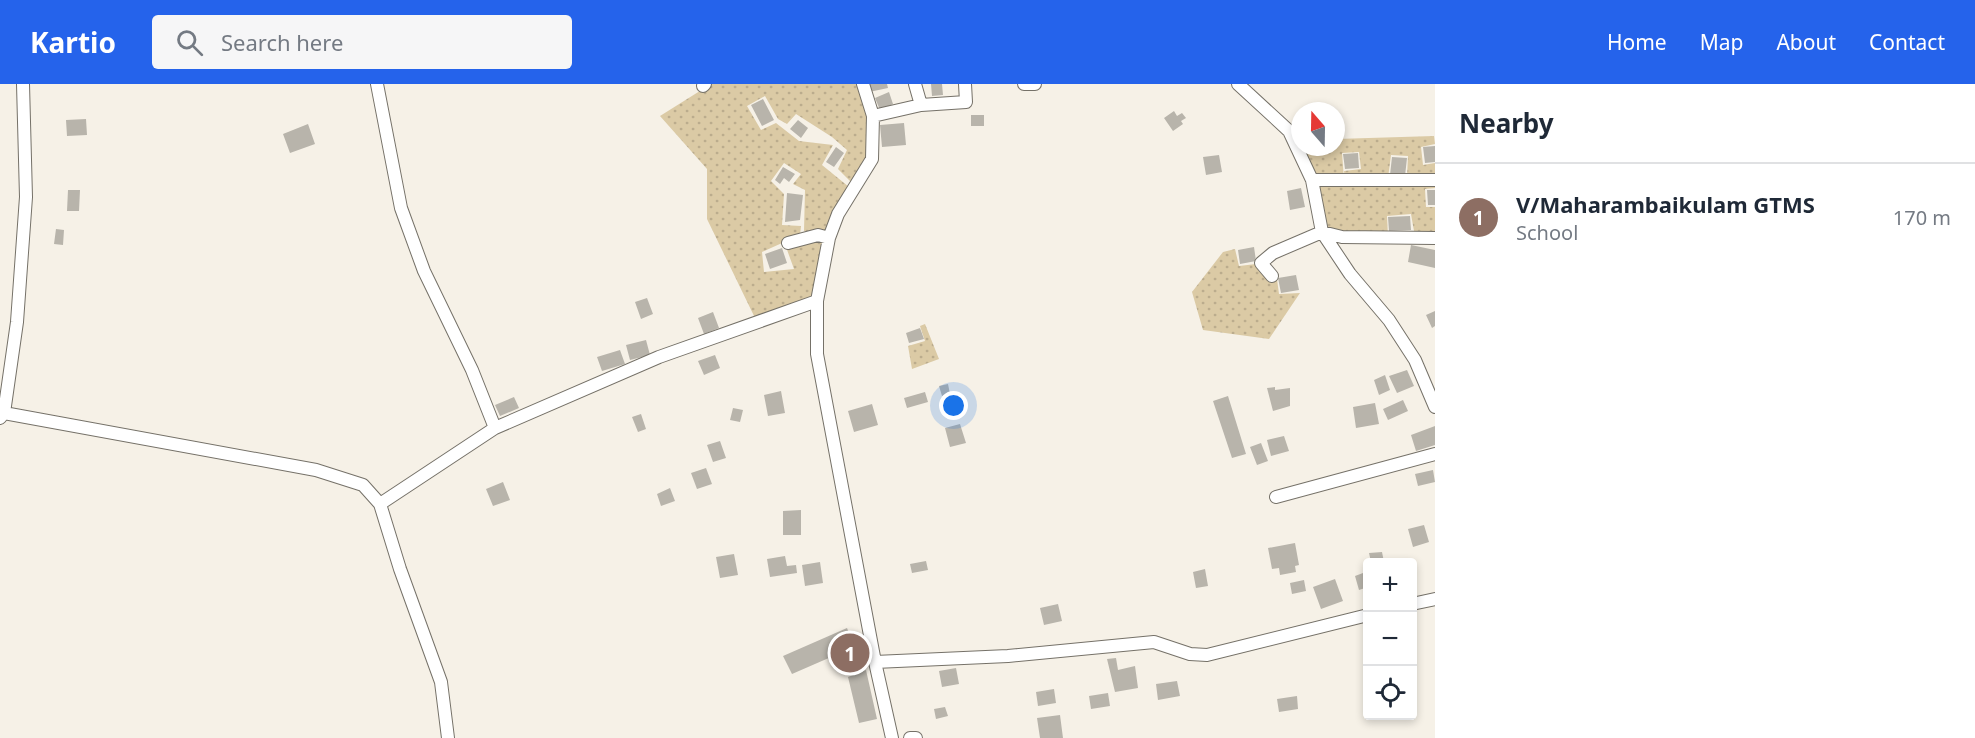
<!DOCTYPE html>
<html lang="en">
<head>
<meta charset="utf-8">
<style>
	body { margin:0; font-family:"Noto Sans",sans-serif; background:#f6f6f7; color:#1f2937 }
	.controls { position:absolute; right:18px; bottom:18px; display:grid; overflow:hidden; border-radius:6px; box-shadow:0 3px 9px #0003 }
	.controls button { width:54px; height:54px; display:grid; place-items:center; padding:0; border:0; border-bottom:2px solid #e0e1e3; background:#fff; color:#1f2937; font:30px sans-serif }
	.compass { position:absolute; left:1291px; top:18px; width:54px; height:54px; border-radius:50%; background:#fff; box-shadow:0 3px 9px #0003; rotate:340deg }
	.you { position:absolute; left:954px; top:322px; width:21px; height:21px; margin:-15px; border:4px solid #fff; border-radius:50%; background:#1a73e8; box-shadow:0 0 0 9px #1a73e833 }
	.badge { display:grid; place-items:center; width:39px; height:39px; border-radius:50%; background:#2563eb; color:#fff; font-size:20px; font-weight:700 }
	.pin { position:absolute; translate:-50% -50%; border:3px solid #fff; box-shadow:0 2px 6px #0006 }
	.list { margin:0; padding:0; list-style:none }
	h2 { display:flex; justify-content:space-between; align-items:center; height:78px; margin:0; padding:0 24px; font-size:26px }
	h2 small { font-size:20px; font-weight:400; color:#747a83 }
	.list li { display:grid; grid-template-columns:39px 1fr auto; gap:18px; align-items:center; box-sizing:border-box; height:108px; padding:0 24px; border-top:2px solid #e0e1e3 }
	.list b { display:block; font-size:22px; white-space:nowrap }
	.list p { margin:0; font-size:20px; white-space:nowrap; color:#747a83 }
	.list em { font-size:20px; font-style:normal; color:#747a83 }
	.icon { flex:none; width:33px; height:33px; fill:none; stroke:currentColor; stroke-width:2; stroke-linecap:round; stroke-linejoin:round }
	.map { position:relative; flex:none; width:1435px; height:654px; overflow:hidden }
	header { display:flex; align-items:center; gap:36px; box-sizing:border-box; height:84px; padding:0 30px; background:#2563eb; color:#fff }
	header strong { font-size:28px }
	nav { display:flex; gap:33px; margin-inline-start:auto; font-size:21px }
	.search { width:420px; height:54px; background:#f6f6f7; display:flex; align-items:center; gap:15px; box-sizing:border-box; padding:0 21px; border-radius:6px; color:#747a83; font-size:22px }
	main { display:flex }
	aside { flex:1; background:#fff }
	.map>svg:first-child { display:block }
</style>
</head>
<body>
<header>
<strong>Kartio</strong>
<div class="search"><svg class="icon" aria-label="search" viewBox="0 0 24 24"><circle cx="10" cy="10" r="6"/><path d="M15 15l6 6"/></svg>Search here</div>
<nav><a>Home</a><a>Map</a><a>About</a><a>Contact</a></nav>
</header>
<main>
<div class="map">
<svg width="1435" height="654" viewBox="0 0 1435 654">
	<defs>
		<pattern id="grass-dots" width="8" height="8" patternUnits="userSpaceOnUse" patternTransform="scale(1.5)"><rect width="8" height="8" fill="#dbcaa5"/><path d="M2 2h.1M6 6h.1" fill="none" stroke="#bbac8d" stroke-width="1.8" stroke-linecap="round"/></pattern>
	</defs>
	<rect width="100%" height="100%" fill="#f6f1e7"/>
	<path fill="url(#grass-dots)" d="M711,0H859L870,32L868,72L851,98L838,85L847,66L832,53L796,30L787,40L778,35L765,12L747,22L761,46L776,39L799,57L833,61L822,81L849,103L828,151L804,147L805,106L793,100L801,90L784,79L771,97L784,110L782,141L801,142L800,151L762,168L764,188L794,185L786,163L806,156L826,157L815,213L755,234L707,135V85L660,32Z
		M1434,52L1435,60L1421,63L1423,81L1435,79V95L1407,93L1408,72L1391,71L1388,94L1345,95L1344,87L1361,85L1359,68L1342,69L1344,95H1313L1300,63H1336V55Z
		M1314,98L1435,100V104L1425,105L1426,123H1435V153L1389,148L1414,147L1411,130L1387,132L1388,153L1323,147Z
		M1235,165L1239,182L1256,180L1277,195L1279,210L1300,209L1269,255L1203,246L1192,208L1223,168Z
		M925,240L939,275L912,285L908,262L925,257L920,242Z"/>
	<path fill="#b8b4ab" d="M867,0H887L888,4L869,8Z
		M931,0H942L943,11L932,12Z
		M889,8L893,20L880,26L875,14Z
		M763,15L774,36L762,42L751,21Z
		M1174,27L1177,32L1182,29L1186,34L1181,37L1183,40L1173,47L1164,34Z
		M971,31H984V42H971Z
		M86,35L87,51L67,52L66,36Z
		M798,36L808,44L801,54L790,45Z
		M904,39L906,61L882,63L880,41Z
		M308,40L315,60L290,69L283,50Z
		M1435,62V78L1425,79L1423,63Z
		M836,63L844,69L834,83L826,78Z
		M1358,69L1359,84L1345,85L1343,70Z
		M1219,71L1222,88L1206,91L1203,73Z
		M1392,73L1407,74L1405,92L1390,91Z
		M783,83L795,90L789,98L784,94L780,100L775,96Z
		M1301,104L1305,123L1290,126L1287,107Z
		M68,106H80L79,127H67Z
		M1427,106H1435V121H1428Z
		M787,109L803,111L800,136L785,138Z
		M1410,132L1411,146L1389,147L1388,133Z
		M56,145L64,146L63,161L54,160Z
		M1411,161L1435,166V184L1408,178Z
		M1254,163L1256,177L1240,180L1238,166Z
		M782,164L787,179L770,185L765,170Z
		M1296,191L1299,206L1281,209L1278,194Z
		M647,214L653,230L641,235L635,218Z
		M1435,227V242L1432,244L1426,231Z
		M713,228L719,244L704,250L698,234Z
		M920,244L924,255L909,259L906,249Z
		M646,256L650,271L630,276L626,261Z
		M620,266L625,280L602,287L597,273Z
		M715,271L720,284L704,291L698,277Z
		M1407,286L1414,302L1397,309L1389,292Z
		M1385,291L1390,306L1379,311L1374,296Z
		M948,300L950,310L942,312L939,302Z
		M1275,303V306L1290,304V322L1273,327L1267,304Z
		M781,307L785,329L768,332L764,311Z
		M925,308L928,318L907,324L904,314Z
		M1228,312L1246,370L1232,374L1213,317Z
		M514,313L519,324L500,332L495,321Z
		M1403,316L1408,327L1388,336L1383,325Z
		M1375,319L1379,340L1356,344L1353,323Z
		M872,320L878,341L854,348L848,327Z
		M733,324L743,326L740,338L730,336Z
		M641,330L646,345L638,348L632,333Z
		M960,340L966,359L950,363L945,344Z
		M1435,342V361L1416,367L1411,351Z
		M1284,352L1289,367L1271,372L1267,356Z
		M720,357L726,374L713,378L707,361Z
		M1261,359L1268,377L1257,381L1250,363Z
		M706,384L712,400L697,405L691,389Z
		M1433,386L1435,398L1418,402L1415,390Z
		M503,398L510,416L493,422L486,405Z
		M670,404L675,417L661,422L657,410Z
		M801,426V451H783V427Z
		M1424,441L1429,458L1413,463L1408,445Z
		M1295,459L1299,481L1295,482L1296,488L1280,491L1279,484L1272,485L1268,464Z
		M1382,468L1384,478H1371L1369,469Z
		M734,470L738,491L720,494L716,473Z
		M785,472L787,482L796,481L797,489L770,493L767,475Z
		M926,477L928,486L912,489L910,480Z
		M820,478L823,499L805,502L802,481Z
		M1205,485L1208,502L1196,504L1193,488Z
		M1363,489L1368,503L1359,506L1355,492Z
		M1335,495L1343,517L1321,525L1313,503Z
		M1304,496L1306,507L1292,510L1290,499Z
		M1058,520L1062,537L1044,541L1040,524Z
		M847,544L854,563L792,590L783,572Z
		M1116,574L1118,586L1135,582L1138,604L1115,608L1107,575Z
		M956,584L959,600L942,603L939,587Z
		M866,586L877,635L859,639L848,593Z
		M1177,597L1180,612L1158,616L1156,600Z
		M1054,605L1056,619L1038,622L1036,608Z
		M1108,609L1110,622L1091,625L1089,612Z
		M1297,612L1298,625L1279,628L1277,615Z
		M945,623L948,632L936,635L934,625Z
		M1060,631L1063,654H1040L1037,634Z"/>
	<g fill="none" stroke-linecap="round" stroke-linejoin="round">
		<defs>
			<path id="street" d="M377,0L401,124L424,187L472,286L495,344
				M863,0L873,32L872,75L838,130L829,154L817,217V270L875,578L892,654
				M915,0L921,21
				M1024,0H1035
				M1238,0L1289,47L1312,96L1322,148L1350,190L1389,236L1415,276L1435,323
				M703,2L705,0
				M873,32L921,21L966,18L965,0
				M1312,96H1435
				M788,159L818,151L829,154
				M1272,192L1261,179L1273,169L1322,148L1342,153L1435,154
				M4,329L316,386L363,401L380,420
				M0,334L4,329L17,238L26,113L23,0
				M1276,413L1435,370
				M1412,520L1435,515
				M875,578L1008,572L1154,558L1190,570L1207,571L1368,531
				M448,654L441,598L400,485L380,420L495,344L659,273L817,217
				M910,654H916"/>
		</defs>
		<use href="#street" stroke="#757168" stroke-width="14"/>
		<use href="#street" stroke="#fff" stroke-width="12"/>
	</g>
</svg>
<div class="controls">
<button>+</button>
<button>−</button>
<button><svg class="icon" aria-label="locate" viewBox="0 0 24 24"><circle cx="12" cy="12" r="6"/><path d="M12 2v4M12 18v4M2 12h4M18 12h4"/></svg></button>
</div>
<svg class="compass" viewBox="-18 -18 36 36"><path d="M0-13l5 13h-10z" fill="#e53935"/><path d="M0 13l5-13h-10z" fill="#747a83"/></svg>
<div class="you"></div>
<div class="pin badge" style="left:850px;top:569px;background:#8d6e63">1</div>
</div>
<aside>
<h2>Nearby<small></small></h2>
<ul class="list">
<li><span class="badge" style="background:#8d6e63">1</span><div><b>V/Maharambaikulam GTMS</b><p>School</p></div><em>170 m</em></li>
</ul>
</aside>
</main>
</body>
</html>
